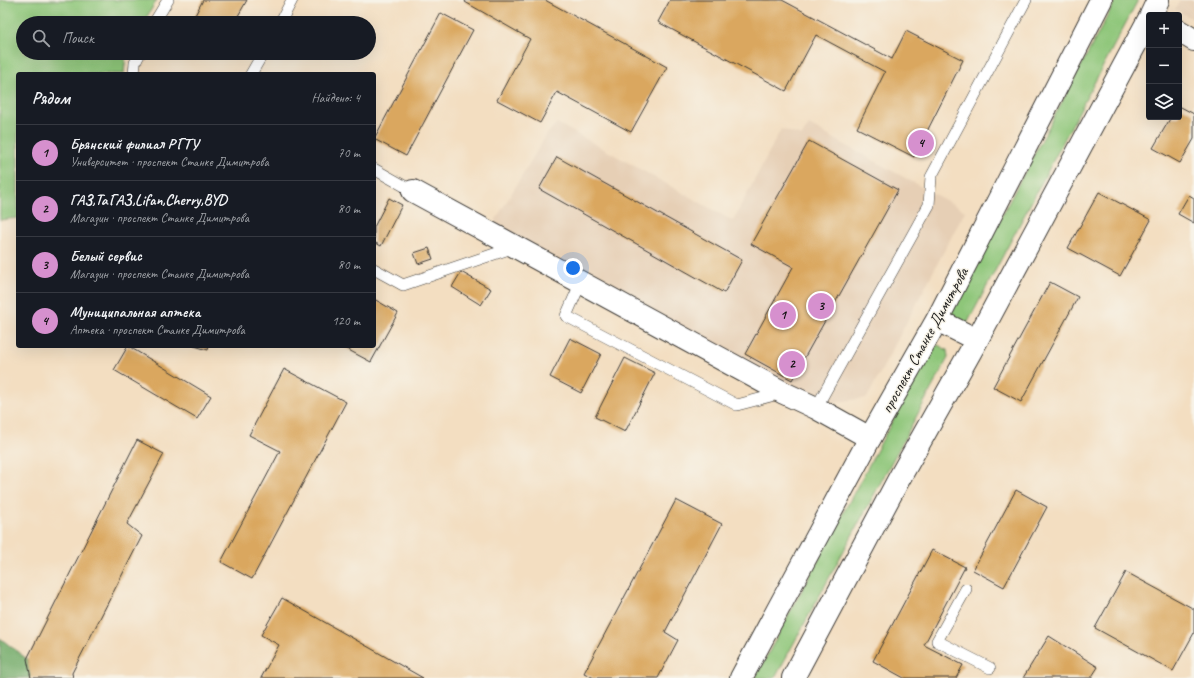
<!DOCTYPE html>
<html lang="ru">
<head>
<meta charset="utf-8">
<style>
	body { margin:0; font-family:Caveat,sans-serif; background:#20242c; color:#f1f3f6 }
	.controls { position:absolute; right:12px; top:12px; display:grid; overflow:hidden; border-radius:4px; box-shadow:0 4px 16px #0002 }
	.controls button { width:36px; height:36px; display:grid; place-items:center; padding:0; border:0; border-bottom:1px solid #363941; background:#171b24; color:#f1f3f6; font:20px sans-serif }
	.you { position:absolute; left:573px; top:268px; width:14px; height:14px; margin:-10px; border:3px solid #fff; border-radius:50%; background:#1a73e8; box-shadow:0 0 0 6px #1a73e833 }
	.badge { display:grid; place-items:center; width:26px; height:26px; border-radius:50%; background:#d690ce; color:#111; font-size:13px; font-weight:700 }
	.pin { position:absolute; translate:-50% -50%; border:2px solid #fff; box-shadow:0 1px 4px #0006 }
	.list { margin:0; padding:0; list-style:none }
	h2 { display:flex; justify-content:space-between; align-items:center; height:52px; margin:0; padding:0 16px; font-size:17px }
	h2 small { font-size:13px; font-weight:400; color:#9ea1a6 }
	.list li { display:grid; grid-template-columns:26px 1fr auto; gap:12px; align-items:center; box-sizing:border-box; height:56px; padding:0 16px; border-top:1px solid #363941 }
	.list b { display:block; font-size:15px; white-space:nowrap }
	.list p { margin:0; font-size:13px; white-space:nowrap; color:#9ea1a6 }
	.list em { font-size:13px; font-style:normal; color:#9ea1a6 }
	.icon { flex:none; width:22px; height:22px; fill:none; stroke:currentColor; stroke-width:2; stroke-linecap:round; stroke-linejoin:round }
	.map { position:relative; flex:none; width:1194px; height:678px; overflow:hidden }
	.search { position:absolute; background:#171b24; box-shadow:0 4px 16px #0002; left:16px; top:16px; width:360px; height:44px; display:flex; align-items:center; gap:10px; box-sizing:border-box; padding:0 14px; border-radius:22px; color:#9ea1a6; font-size:15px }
	.panel { position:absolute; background:#171b24; box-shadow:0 4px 16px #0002; left:16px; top:72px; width:360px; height:276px; border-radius:4px }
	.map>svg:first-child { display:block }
</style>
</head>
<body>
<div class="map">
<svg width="1194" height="678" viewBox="0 0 1194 678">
	<rect width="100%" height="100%" fill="#f7f3e8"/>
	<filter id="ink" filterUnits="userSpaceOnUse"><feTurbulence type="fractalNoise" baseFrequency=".025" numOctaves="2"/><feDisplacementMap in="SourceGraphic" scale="8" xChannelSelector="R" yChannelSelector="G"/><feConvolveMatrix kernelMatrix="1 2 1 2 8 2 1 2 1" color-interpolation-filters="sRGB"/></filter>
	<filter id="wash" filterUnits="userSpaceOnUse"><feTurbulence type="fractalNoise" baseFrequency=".012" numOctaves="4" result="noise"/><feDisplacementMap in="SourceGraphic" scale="16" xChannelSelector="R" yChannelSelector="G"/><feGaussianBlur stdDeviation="0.9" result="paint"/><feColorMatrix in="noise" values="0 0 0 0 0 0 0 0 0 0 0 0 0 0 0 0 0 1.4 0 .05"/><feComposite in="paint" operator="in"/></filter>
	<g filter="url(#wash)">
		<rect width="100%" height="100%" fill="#f3dec1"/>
		<path fill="#e6cfb5" d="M1180,0H1194V20L1175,9Z
			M557,123L733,221L781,129L802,136L809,125L965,211L867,398L820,404L503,232L495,221L547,134Z"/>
		<path fill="#8ec679" stroke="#55714a" d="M0,0H157L143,23H23V53H126L124,74H18V218L0,220Z
			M1116,0H1138L968,322L960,326L950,313Z
			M938,345L947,350L948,358L775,678H755L932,347Z"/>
		<path fill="#72ab69" stroke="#476442" d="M0,638L27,659L31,678H0Z"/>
		<g id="blocks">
			<path fill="#daa75e" d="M203,0H247L234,23H191Z
				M466,0H545L667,67L631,132L557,92L540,123L497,100L530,39L465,2Z
				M670,0H782L892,59L906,31L963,60L914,157L857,128L885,72L816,35L786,91L658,22Z
				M441,13L473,30L406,156L374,139Z
				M209,53H218L216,57Z
				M1179,106L1194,114V139L1180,163L1153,148L1171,117H1179Z
				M809,141L898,190L792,380L745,354L793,267L751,244Z
				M557,157L742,260L724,293L539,189Z
				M1099,192L1151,220L1120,276L1068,248Z
				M1189,195L1194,198V223L1178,214Z
				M389,198L402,205L381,246L374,242V227Z
				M429,248L433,259L418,264L414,253Z
				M461,272L491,289L481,305L452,287Z
				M1050,282L1078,297L1021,402L993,387Z
				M374,299L398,313L371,362L341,346H374Z
				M570,338L601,354L581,393L550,377Z
				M128,346L211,396L197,419L114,370Z
				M194,346H209L208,350Z
				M625,358L655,373L625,432L595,417Z
				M284,369L346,402L252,579L221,562L280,451L249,435Z
				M137,440L164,454L127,524L142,536L72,673L73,678H31L27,659Z
				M1016,490L1047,507L1004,587L973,570Z
				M676,500L722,524L665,632L678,640L658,678H594L584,673Z
				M932,550L965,567L924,645L963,665L956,678H904L873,661Z
				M1126,572L1194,609V633L1173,671L1095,628Z
				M282,598L423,678H261L279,645L261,635Z
				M1049,636L1098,667L1091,678H1023Z"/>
		</g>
	</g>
	<g filter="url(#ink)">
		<use href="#blocks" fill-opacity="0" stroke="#3c3935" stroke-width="1"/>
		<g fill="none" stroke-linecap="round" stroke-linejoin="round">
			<defs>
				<path id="service" d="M154,23L168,0
					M280,23L292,0
					M134,74L135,63L140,53
					M251,74L263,53
					M374,169L413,191
					M374,269L403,285L515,247
					M581,282L566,316L737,405L782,393
					M816,408L929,205L931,177L1026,0
					M966,589L937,641L990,668"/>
				<path id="minor" d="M1179,31L1194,40
					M413,191L784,393L816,408L870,438"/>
				<path id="primary" d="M1151,15L1158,0
					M937,320L977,340
					M741,678L870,438L937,320L1101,0
					M793,678L900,477L977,340L1149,19"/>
			</defs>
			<use href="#service" stroke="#3c3935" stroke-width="12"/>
			<use href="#minor" stroke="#3c3935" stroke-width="24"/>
			<use href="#primary" stroke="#3c3935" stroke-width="24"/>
			<use href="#service" stroke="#fff" stroke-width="11"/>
			<use href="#minor" stroke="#fff" stroke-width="22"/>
			<use href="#primary" stroke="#fff" stroke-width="22"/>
		</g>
	</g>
	<g text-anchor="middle" stroke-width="3" stroke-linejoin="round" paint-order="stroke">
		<g font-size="16" fill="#1c1c1c" stroke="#f7f3e8">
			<text transform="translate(924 340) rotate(-61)" y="6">проспект Станке Димитрова</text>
		</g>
	</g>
</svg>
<div class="controls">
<button>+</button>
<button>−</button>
<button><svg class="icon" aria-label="layers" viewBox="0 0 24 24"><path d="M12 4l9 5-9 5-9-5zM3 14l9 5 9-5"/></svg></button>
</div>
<div class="you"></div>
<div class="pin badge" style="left:783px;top:315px">1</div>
<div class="pin badge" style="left:792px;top:364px">2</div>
<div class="pin badge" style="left:821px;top:306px">3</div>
<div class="pin badge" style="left:921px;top:143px">4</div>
<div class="search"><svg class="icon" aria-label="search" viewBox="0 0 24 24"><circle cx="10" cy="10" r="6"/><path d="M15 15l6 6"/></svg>Поиск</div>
<section class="panel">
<h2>Рядом<small>Найдено: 4</small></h2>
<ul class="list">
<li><span class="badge">1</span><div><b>Брянский филиал РГТУ</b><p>Университет · проспект Станке Димитрова</p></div><em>70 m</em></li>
<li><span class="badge">2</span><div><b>ГАЗ,ТаГАЗ,Lifan,Cherry,BYD</b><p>Магазин · проспект Станке Димитрова</p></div><em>80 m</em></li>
<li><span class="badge">3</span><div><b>Белый сервис</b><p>Магазин · проспект Станке Димитрова</p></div><em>80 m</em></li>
<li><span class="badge">4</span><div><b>Муниципальная аптека</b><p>Аптека · проспект Станке Димитрова</p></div><em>120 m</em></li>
</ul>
</section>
</div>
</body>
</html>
